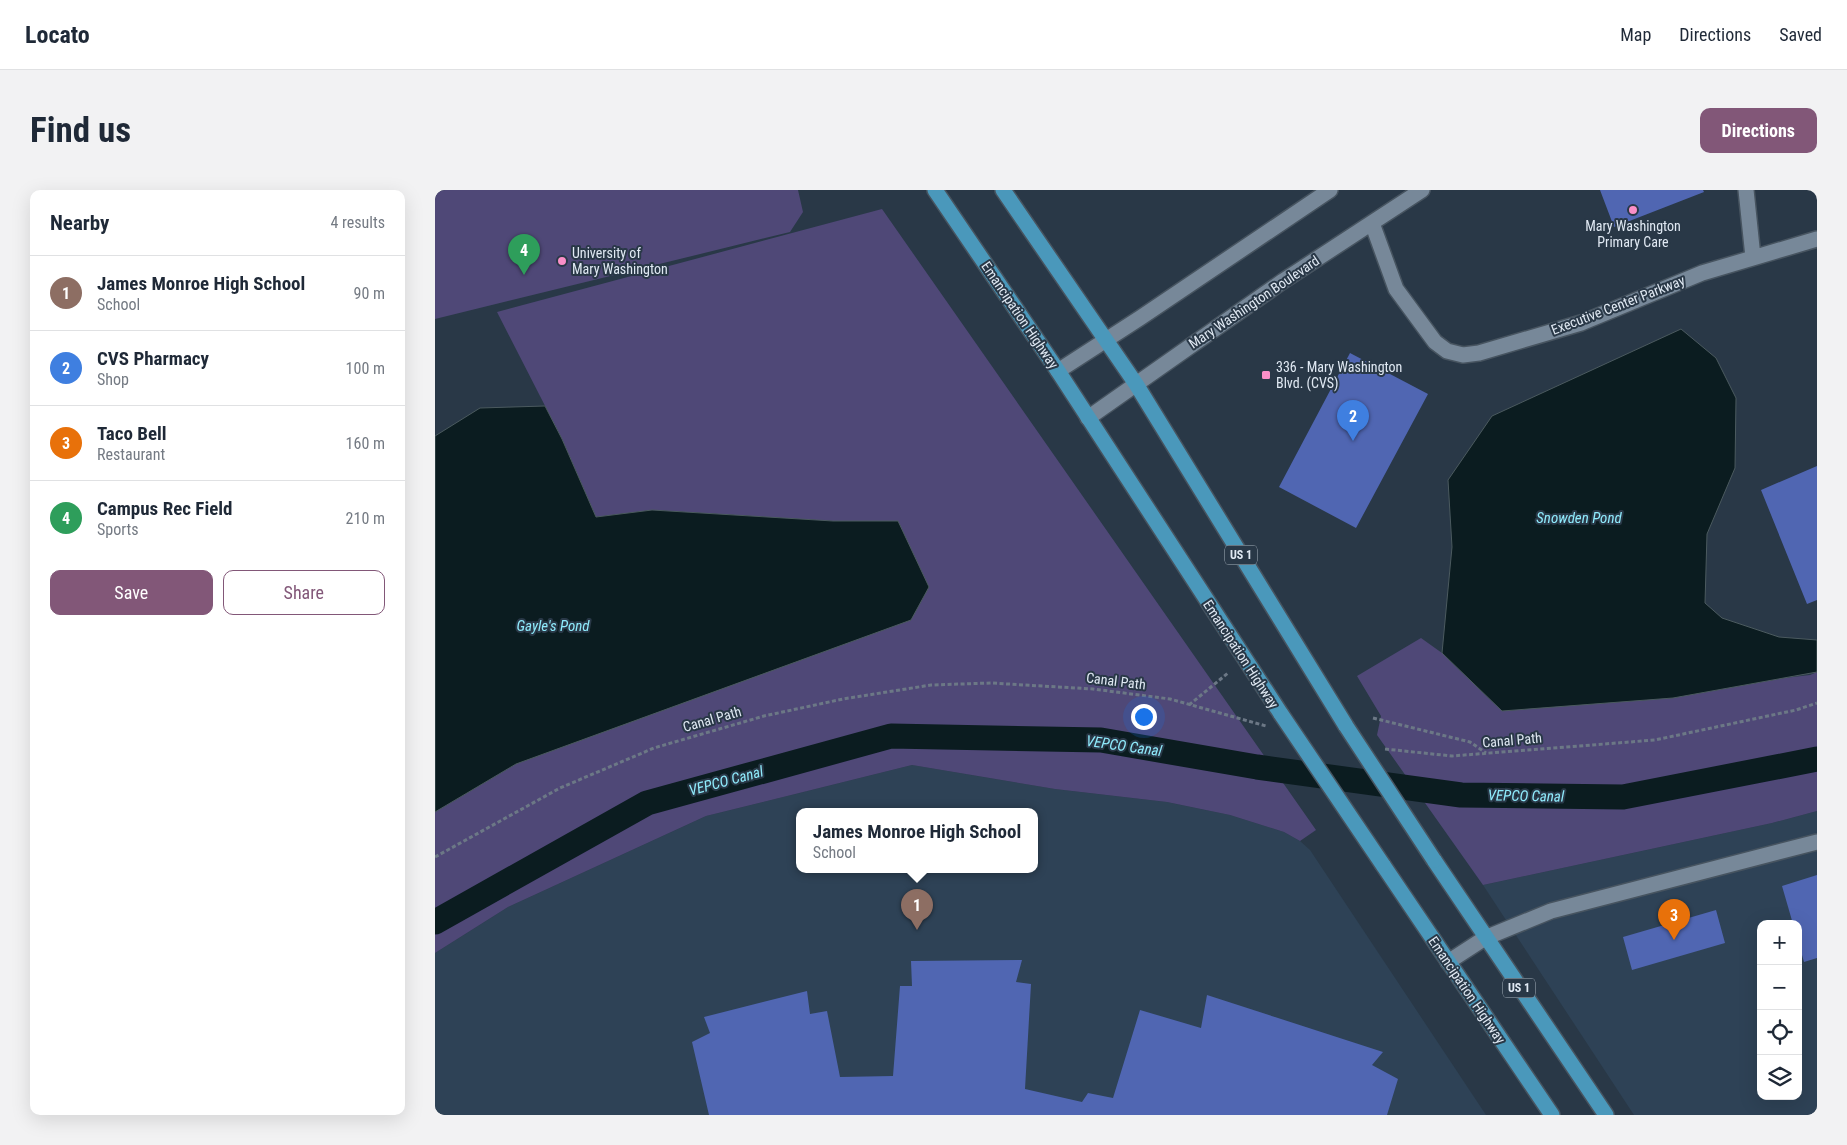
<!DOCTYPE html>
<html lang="en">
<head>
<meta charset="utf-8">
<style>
	body { margin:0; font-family:"Roboto Condensed",sans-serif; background:#f2f2f3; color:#1f2937 }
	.controls { position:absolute; right:15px; bottom:15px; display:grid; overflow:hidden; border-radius:10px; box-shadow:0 5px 20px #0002 }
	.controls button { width:45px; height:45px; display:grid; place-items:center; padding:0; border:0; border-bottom:1px solid #e0e1e3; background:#fff; color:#1f2937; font:25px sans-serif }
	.you { position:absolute; left:708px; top:526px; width:18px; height:18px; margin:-12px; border:4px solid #fff; border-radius:50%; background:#1a73e8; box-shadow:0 0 0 8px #1a73e833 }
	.badge { display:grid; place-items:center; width:32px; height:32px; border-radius:50%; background:#825778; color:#fff; font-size:16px; font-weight:700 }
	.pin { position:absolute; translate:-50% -41px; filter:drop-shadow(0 1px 2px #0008) }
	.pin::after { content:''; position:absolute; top:26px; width:18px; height:15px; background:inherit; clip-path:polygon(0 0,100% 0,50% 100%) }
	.popup { position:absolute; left:361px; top:618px; width:242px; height:65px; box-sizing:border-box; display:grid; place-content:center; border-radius:10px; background:#fff; filter:drop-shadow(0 1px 4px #0005); font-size:16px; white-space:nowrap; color:#747a83 }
	.popup b { font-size:19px; color:#1f2937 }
	.popup::after { content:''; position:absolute; left:50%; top:100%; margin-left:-10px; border:10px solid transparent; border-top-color:#fff }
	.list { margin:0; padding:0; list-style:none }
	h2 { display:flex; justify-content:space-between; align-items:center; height:65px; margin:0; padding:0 20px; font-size:21px }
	h2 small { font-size:16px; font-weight:400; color:#747a83 }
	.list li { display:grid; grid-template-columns:32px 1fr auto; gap:15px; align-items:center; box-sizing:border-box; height:75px; padding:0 20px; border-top:1px solid #e0e1e3 }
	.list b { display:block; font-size:19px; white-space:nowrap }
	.list p { margin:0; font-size:16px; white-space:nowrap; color:#747a83 }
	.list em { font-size:16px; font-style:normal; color:#747a83 }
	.actions { display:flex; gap:10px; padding:15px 20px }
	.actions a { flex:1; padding:11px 0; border:1px solid #825778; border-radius:10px; text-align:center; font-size:18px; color:#825778 }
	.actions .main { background:#825778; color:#fff }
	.icon { flex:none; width:28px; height:28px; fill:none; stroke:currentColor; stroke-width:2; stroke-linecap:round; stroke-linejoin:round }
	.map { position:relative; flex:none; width:1382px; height:925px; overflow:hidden; border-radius:10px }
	header { display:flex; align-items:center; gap:30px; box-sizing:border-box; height:70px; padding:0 25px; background:#fff; border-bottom:1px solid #e0e1e3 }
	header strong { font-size:24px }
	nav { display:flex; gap:28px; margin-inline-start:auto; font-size:18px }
	.intro { display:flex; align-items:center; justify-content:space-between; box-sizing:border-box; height:120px; padding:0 30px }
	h1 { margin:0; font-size:35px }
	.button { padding:12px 22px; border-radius:10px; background:#825778; color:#fff; font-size:18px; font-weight:700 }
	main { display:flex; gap:30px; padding:0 30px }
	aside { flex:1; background:#fff; border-radius:10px; box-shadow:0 5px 20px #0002 }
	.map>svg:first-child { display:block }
</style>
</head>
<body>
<header>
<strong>Locato</strong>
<nav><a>Map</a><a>Directions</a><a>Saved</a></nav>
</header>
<div class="intro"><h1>Find us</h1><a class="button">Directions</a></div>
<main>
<aside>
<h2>Nearby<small>4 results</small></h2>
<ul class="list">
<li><span class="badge" style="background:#8d6e63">1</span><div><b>James Monroe High School</b><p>School</p></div><em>90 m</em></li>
<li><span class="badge" style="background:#3f7fe0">2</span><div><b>CVS Pharmacy</b><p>Shop</p></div><em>100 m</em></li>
<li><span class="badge" style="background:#e8710a">3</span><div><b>Taco Bell</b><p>Restaurant</p></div><em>160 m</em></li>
<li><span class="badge" style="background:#2e9e5b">4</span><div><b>Campus Rec Field</b><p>Sports</p></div><em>210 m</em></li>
</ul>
<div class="actions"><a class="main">Save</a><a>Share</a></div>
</aside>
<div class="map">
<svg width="1382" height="925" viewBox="0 0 1382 925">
	<rect width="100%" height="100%" fill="#293847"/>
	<path fill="#2e4256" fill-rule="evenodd" d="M477,575L620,599L732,612L795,625L849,642L865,651L875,660L1051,925H0V763L73,717L271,626ZM364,621H600V679H364Z
		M1382,621V925H1199L1048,695L1337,633ZM1326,734H1363V906H1326Z"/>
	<path fill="#4f4877" d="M0,0H363L368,22L355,42L0,129Z
		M447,19L881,640L865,651L849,642L795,625L732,612L620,599L477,575L271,626L73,717L0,763V622L81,574L463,331H398L217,320L161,327L127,249L62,122Z
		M986,448L1007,463L1067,521L1375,485L1382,482V621L1337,633L1048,695L942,545L946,526L922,486Z"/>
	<path fill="#0b1c20" stroke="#4b5a5f" d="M1246,139L1281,168L1301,208L1300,278L1272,344L1270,413L1287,428L1344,447L1382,450V482L1238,508L1067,521L1007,463L1017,357L1013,290L1057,226Z
		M110,216L127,249L161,327L217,320L398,331H463L494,397L476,430L81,574L0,622V246L45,218Z"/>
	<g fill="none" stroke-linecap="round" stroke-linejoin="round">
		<path stroke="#0b1c20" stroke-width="25" d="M0,732L212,613L456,546L666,550L822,577L1026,605L1188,607L1382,569"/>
	</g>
	<path fill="#5066b2" d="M1165,0H1268L1269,2L1179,37Z
		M915,163L993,204L921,338L844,297Z
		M1382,276V410L1372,414L1326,300Z
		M1382,685V768L1369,772L1363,751V734H1358L1347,696Z
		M1281,720L1290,753L1197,780L1188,747Z
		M587,770L581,792L596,794L590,899L647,912L653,903L678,908L705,820L766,838L772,805L948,862L937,875L963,889L952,925H274L257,852L275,843L269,827L372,801L375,824L392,821L405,887L458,886L465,796H477L476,771Z"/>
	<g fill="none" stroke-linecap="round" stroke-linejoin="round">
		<defs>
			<path id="minor" d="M1311,0L1318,67
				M937,33L961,99L1000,152L1012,161L1028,165L1044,163L1146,133L1267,83L1382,49
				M623,181L705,128L895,0
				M653,228L848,91L987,0
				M1013,772L1050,748L1116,721L1382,652"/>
			<path id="major" d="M500,0L623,181L846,524
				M568,0L701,194L911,536
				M999,670L1171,925
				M948,675L1117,925"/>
		</defs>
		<use href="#minor" stroke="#475460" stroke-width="18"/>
		<use href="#major" stroke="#475460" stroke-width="18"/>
		<path stroke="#6c7886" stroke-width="3" stroke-dasharray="4 2.5" stroke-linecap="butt" d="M754,515L793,483
			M938,528L1035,552L1051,563
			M950,559L1017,566L1220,550L1361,520L1382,513
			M0,667L125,598L219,558L329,526L408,509L496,495L556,493L658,499L735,509L831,536"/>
		<use href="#minor" stroke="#789" stroke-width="15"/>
		<use href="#major" stroke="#4a98bb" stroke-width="15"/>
		<defs>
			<path id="major-bridge" d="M846,524L948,675
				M911,536L999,670"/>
		</defs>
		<use href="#major-bridge" stroke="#475460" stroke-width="18" stroke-linecap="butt"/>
		<use href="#major-bridge" stroke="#4a98bb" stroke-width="15"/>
	</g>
	<g fill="#fa8fc8" stroke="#293847" stroke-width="2">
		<circle cx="1198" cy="20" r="5"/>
		<circle cx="127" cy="71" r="5"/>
		<rect x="826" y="180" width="10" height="10" rx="2.5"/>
	</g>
	<g text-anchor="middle" stroke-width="4" stroke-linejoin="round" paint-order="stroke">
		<g fill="#293847" stroke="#a9b4bf" stroke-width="1">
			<rect x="790" y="355.5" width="32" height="19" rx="4"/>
			<rect x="1068" y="788.5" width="32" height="19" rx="4"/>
		</g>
		<g font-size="12" font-weight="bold" fill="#e0e9f3">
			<text x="806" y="369">US 1</text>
			<text x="1084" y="802">US 1</text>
		</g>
		<g font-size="14" fill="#e0e9f3" stroke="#293847" text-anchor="start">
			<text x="1198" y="41" text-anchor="middle">Mary Washington<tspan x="1198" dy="16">Primary Care</tspan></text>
			<text x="137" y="68">University of<tspan x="137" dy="16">Mary Washington</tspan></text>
			<text x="841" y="182">336 - Mary Washington<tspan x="841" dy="16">Blvd. (CVS)</tspan></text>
		</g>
		<g font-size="14" fill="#e0e9f3" stroke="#293847">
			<text transform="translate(819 112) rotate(-34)" y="5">Mary Washington Boulevard</text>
			<text transform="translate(1183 115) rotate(-21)" y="5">Executive Center Parkway</text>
			<text transform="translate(585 125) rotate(56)" y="5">Emancipation Highway</text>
			<text transform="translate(806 464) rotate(57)" y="5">Emancipation Highway</text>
			<text transform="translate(681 491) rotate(7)" y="5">Canal Path</text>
			<text transform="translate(277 529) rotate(-16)" y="5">Canal Path</text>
			<text transform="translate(1077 550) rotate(-5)" y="5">Canal Path</text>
			<text transform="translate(1032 800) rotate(56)" y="5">Emancipation Highway</text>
		</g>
		<g font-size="15" font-style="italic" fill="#8febfc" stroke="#293847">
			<text x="1144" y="333">Snowden Pond</text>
			<text x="118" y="441">Gayle's Pond</text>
			<text transform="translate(689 556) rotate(8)" y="5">VEPCO Canal</text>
			<text transform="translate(291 591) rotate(-15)" y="5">VEPCO Canal</text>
			<text transform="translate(1091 606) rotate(1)" y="5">VEPCO Canal</text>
		</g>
	</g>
</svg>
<div class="controls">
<button>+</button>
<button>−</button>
<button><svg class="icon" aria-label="locate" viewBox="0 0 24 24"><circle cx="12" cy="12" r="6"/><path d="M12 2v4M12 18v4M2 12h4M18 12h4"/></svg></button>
<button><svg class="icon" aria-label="layers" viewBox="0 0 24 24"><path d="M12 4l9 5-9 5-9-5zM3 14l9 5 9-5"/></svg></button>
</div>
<div class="you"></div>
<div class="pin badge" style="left:482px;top:740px;background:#8d6e63">1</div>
<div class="popup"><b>James Monroe High School</b>School</div>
<div class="pin badge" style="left:918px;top:251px;background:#3f7fe0">2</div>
<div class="pin badge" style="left:1239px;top:750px;background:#e8710a">3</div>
<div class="pin badge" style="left:89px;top:85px;background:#2e9e5b">4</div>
</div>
</main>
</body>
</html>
